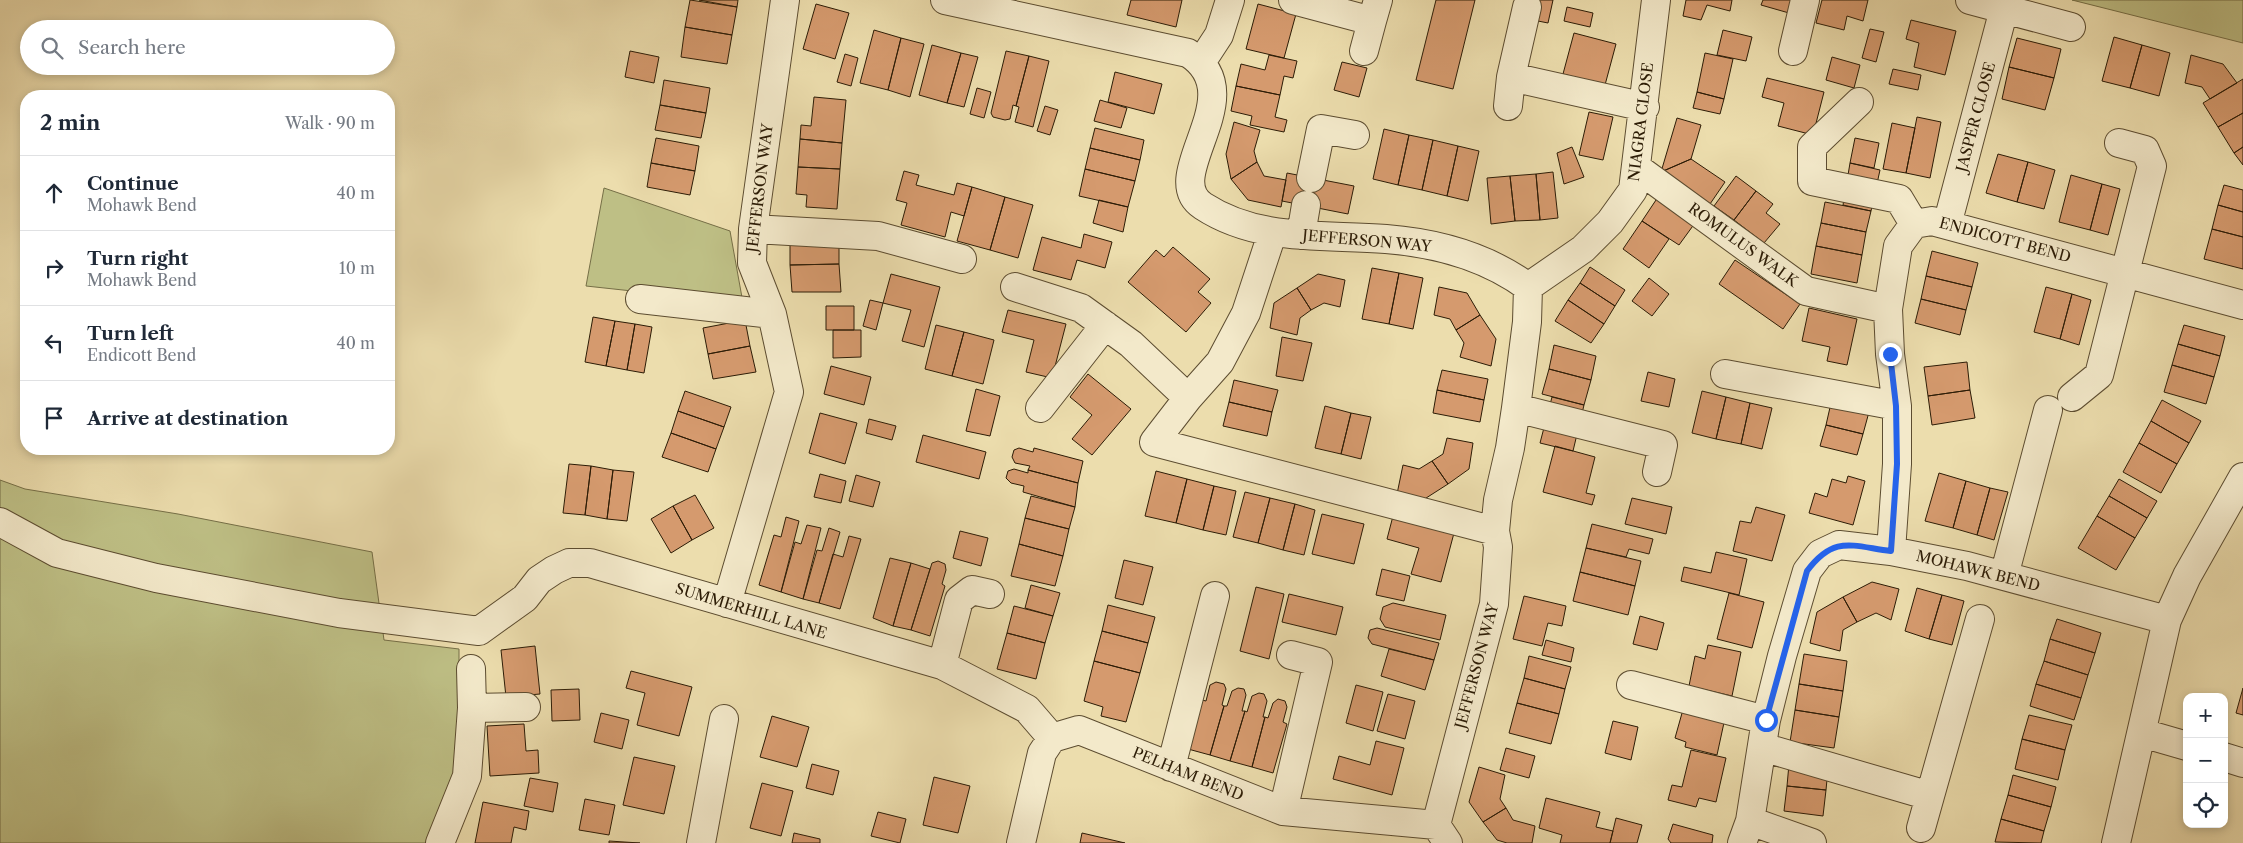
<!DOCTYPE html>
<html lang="en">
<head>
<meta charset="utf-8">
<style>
	body { margin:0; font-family:"Libre Caslon Text",serif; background:#f2f2f3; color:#1f2937 }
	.controls { position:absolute; right:15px; bottom:15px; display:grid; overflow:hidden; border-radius:10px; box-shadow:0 2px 8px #0003 }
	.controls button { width:45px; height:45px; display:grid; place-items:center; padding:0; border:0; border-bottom:1px solid #e0e1e3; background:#fff; color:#1f2937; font:25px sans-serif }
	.stop { position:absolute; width:15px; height:15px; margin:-11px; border:4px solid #2563eb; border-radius:50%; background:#fff }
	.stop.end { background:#2563eb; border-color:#fff; box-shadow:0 1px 5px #0008 }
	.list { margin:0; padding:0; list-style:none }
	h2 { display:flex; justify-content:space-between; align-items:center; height:65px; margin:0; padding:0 20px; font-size:21px }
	h2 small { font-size:16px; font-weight:400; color:#747a83 }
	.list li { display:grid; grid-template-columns:32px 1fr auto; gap:15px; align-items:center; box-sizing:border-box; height:75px; padding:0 20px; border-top:1px solid #e0e1e3 }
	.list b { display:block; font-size:19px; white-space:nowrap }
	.list p { margin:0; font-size:16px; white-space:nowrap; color:#747a83 }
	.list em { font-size:16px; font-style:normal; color:#747a83 }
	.icon { flex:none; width:28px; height:28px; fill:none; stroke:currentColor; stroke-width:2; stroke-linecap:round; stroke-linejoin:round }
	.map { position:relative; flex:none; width:2243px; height:843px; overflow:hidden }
	.search { position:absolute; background:#fff; box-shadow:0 2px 8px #0003; left:20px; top:20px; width:375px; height:55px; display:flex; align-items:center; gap:12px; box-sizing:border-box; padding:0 18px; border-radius:28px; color:#747a83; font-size:19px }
	.panel { position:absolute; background:#fff; box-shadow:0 2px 8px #0003; left:20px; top:90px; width:375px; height:365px; border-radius:20px }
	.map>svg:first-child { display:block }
</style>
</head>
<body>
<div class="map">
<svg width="2243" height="843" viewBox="0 0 2243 843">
	<rect width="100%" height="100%" fill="#ecddad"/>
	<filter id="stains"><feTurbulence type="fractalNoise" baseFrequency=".004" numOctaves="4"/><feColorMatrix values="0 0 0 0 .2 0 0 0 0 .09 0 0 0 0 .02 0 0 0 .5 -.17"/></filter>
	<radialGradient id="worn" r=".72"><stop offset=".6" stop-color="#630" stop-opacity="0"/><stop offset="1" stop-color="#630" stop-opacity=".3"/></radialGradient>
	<path fill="#bebf85" stroke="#756e46" d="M2072,0H2243V43Z
		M604,188L730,231L743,303L586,286Z
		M0,480L25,489L178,514L372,552L384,640L459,649V763L429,843H0Z"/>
	<path fill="#d59a6e" stroke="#2c1c06" d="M690,0L737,7L732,35L685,27Z
		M699,0H738L737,7Z
		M1131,0H1182L1176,27L1127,15Z
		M1436,0H1475L1453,89L1416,80Z
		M1537,0H1553L1548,23L1533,20Z
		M1686,0H1732L1730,11L1707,5L1701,20L1683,16Z
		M1763,0H1793L1789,13L1761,5Z
		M1822,0H1868L1863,21L1847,16L1844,30L1816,23Z
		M816,4L849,13L835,59L803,49Z
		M1258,4L1296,14L1284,58L1246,49Z
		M1567,7L1593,13L1590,27L1564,21Z
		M1911,20L1956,31L1945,75L1914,67L1919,43L1906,39Z
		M685,27L732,35L727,64L681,57Z
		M1870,29L1884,32L1876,62L1862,58Z
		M874,30L901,38L888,90L860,83Z
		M1723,30L1752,37L1746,61L1717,55Z
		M1574,33L1616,44L1605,85L1563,74Z
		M2114,37L2142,45L2130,88L2102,81Z
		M901,38L924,44L910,97L888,90Z
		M2017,38L2061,49L2054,78L2009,67Z
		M932,45L961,53L947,103L919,95Z
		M2142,45L2170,53L2159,96L2130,88Z
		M630,51L659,57L654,83L625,77Z
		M1006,51L1029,56L1016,106L1013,105L1010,119L1005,120L993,117L991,113Z
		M961,53L978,57L964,107L947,103Z
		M1705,53L1733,59L1724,99L1697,92Z
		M845,54L858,58L851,86L837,82Z
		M1269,55L1297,61L1293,78L1284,76L1280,95L1236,86L1241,64L1265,70Z
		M2191,55L2223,64L2237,83L2210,99L2202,87L2185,83Z
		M1029,56L1049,61L1033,127L1015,122L1019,107L1016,106Z
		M1832,57L1860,65L1854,88L1826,80Z
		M1342,62L1367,68L1359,97L1334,90Z
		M2009,67L2054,78L2045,110L2002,99Z
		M1893,69L1921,75L1918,90L1889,84Z
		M1115,72L1162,84L1154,114L1108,102Z
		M1767,78L1824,92L1813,135L1778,126L1784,103L1762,97Z
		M2243,79V113L2218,127L2203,103Z
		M664,80L710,88L706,113L660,105Z
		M1236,86L1280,95L1275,117L1287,120L1284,132L1250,125L1252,116L1231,111Z
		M977,88L991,92L984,118L970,114Z
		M1697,92L1724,99L1720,114L1693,108Z
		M814,97L846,100L842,143L800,139L801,125L811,126Z
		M1100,100L1127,108L1121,128L1094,121Z
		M660,105L706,113L701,138L655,130Z
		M1045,106L1058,110L1050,135L1037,131Z
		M1589,112L1613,117L1603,160L1579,155Z
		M2243,113V147L2234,153L2218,127Z
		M1917,117L1941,122L1930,178L1906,173Z
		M1677,118L1701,125L1691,159L1661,172Z
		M1234,122L1260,130L1254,151L1257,162L1231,179L1226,154Z
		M1892,123L1915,128L1906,173L1883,169Z
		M1095,128L1144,140L1140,160L1090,148Z
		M1384,129L1409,135L1398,185L1373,179Z
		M1409,135L1433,140L1422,190L1398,185Z
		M656,138L699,146L695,171L651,163Z
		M1855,138L1879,143L1874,168L1850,163Z
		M800,139L842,143L840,169L798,167Z
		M1433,140L1458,146L1447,196L1422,190Z
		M1458,146L1479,151L1468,201L1447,196Z
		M1572,147L1584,177L1564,184L1557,153Z
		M2243,147V165L2234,153Z
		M1090,148L1140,160L1135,181L1085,169Z
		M1998,154L2028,162L2017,202L1986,193Z
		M1691,159L1725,182L1710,204L1661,172Z
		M1257,162L1264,176L1286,180L1281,207L1248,200L1231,179Z
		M2028,162L2055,170L2044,209L2017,202Z
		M651,163L695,171L690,195L647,187Z
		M1850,163L1880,170L1871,211L1843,205Z
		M798,167L840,169L837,209L806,207L807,195L796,194Z
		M1085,169L1135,181L1128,207L1079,196Z
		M904,171L919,175L916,185L954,195L957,183L972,187L964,216L951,212L945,237L901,225L907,203L896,200Z
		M1553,172L1558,218L1540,220L1536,174Z
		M1287,173L1354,186L1348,214L1282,201Z
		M1536,174L1540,220L1515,221L1510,176Z
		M2071,175L2102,184L2090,230L2059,222Z
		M1510,176L1515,221L1491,224L1487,178Z
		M1736,176L1756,191L1734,220L1714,206Z
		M2102,184L2120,189L2108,235L2090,230Z
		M2224,185L2243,190V212L2218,205Z
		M972,187L1005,197L990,250L957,241Z
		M1756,191L1773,204L1766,213L1780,224L1764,243L1734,220Z
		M1005,197L1033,205L1018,258L990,250Z
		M1658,197L1695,223L1679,245L1642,221Z
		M1099,200L1128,207L1123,232L1093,223Z
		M1825,202L1871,211L1866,232L1821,223Z
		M2218,205L2243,212V237L2212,229Z
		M1642,221L1669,239L1649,268L1623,249Z
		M1821,223L1866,232L1862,255L1816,246Z
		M2212,229L2243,237V269L2204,259Z
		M1084,234L1112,242L1105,268L1077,260L1071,280L1033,270L1042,237L1081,248Z
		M790,239L839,240V264L790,265Z
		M1816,246L1862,255L1857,283L1811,274Z
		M1173,247L1210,279L1198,292L1211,303L1186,332L1128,282L1156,250L1164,257Z
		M1932,251L1978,263L1972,287L1926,276Z
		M1735,260L1800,304L1783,329L1719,284Z
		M839,264L841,292H792L790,265Z
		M1590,267L1625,290L1615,306L1580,283Z
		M1372,268L1399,273L1389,324L1362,319Z
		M1399,273L1423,278L1413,329L1389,324Z
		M891,274L940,287L924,347L902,341L911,310L883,303Z
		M1318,274L1345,280L1340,307L1324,303L1311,310L1297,288Z
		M1926,276L1972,287L1966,310L1921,299Z
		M1649,278L1669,294L1652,316L1632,301Z
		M1580,283L1615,306L1604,324L1568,300Z
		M1439,287L1467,293L1480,315L1456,330L1450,319L1434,315Z
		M2046,287L2072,294L2060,339L2034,332Z
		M1297,288L1311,310L1300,318L1297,335L1270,328L1274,303Z
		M2072,294L2091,300L2079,345L2060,339Z
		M1921,299L1966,310L1960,335L1915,323Z
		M870,300L883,303L876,330L863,326Z
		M1568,300L1604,324L1591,343L1555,321Z
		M826,306H854V330H826Z
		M1809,308L1857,319L1847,365L1827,361L1830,347L1802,341Z
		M1008,310L1066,324L1052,378L1026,372L1034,340L1002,332Z
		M1480,315L1496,339L1491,366L1460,357L1464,343L1456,330Z
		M593,317L615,321L606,366L585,362Z
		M745,320L750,346L708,354L703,328Z
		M615,321L635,324L627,370L606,366Z
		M635,324L652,327L644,373L627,370Z
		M936,325L964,332L952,376L925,369Z
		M2184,325L2225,336L2220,356L2178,344Z
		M833,330H861V357L833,358Z
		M964,332L994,340L983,384L952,376Z
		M1282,337L1312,343L1303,381L1276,376Z
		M2178,344L2220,356L2214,377L2172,365Z
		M1554,345L1596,356L1591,380L1549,369Z
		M750,346L756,372L713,379L708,354Z
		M1967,362L1970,390L1928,396L1924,367Z
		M2172,365L2214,377L2206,404L2164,392Z
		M831,366L871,377L864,405L824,394Z
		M1549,369L1591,380L1584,405L1542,394Z
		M1442,370L1488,379L1484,400L1437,390Z
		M1648,372L1675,379L1669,407L1641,401Z
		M1088,374L1131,409L1092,455L1072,439L1092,415L1070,397Z
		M1234,380L1278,390L1272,412L1229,402Z
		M976,389L1000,396L990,436L966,431Z
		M1437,390L1484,400L1480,422L1433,413Z
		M1970,390L1975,418L1932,425L1928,396Z
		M685,391L731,407L724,427L678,411Z
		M1702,391L1726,397L1716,439L1692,433Z
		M1552,397L1584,405L1573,451L1540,443Z
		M1726,397L1750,403L1741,444L1716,439Z
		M2162,400L2201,421L2189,443L2151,421Z
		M1229,402L1272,412L1267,436L1223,426Z
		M1750,403L1772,408L1762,449L1741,444Z
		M1831,403L1869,412L1863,434L1826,425Z
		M1325,406L1351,413L1341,454L1315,448Z
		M678,411L724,427L716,449L671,433Z
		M820,413L857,423L845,464L809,453Z
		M1351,413L1371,417L1361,459L1341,454Z
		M869,419L896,426L892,440L866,433Z
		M2151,421L2189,443L2177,464L2139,443Z
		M1826,425L1863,434L1857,455L1820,446Z
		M671,433L716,449L708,472L662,457Z
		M923,435L986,452L979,479L916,462Z
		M1447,438L1473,443L1469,469L1448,484L1432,461L1443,454Z
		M2139,443L2177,464L2161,493L2123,472Z
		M1555,446L1595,457L1586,493L1595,495L1592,505L1543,492Z
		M1019,448L1033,452L1034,448L1083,461L1078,483L1028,470L1030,466L1015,463L1012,457L1014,450Z
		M1432,461L1448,484L1423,500L1397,494L1403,465L1419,469Z
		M569,464L591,466L585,515L563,513Z
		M591,466L613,470L607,519L585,515Z
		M1014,469L1028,473V470L1078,483L1075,507L1023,492L1024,486L1011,483L1006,478L1008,471Z
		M613,470L634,472L627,521L607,519Z
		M1156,471L1187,479L1176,523L1145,516Z
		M1939,473L1966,481L1953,528L1925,521Z
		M820,474L846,481L841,503L814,497Z
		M856,475L880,482L873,507L849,501Z
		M1848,476L1865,481L1853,525L1809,513L1815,493L1827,497L1832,479L1846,483Z
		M1187,479L1214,486L1203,530L1176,523Z
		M2119,479L2157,501L2147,518L2109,496Z
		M1966,481L1990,488L1977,535L1953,528Z
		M1214,486L1236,491L1226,535L1203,530Z
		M1990,488L2008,492L1994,540L1977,535Z
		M1245,492L1270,498L1258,543L1233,537Z
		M695,495L714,528L692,540L673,506Z
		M1031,496L1075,507L1069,529L1025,518Z
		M2109,496L2147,518L2135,538L2097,516Z
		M1270,498L1295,504L1283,550L1258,543Z
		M1632,498L1672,507L1666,534L1625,524Z
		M1295,504L1315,510L1304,555L1283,550Z
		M673,506L692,540L671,553L651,519Z
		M1756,507L1785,515L1772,561L1733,551L1740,521L1751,523Z
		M1322,514L1364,524L1354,564L1312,554Z
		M1393,516L1454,533L1441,582L1411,574L1419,548L1387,539Z
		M2097,516L2135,538L2116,570L2078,548Z
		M786,517L799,521L781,592L759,585L774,535L781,537Z
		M1025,518L1069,529L1063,556L1019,544Z
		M1592,524L1653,539L1649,554L1629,549L1626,557L1586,548Z
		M807,525L821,528L803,599L781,592L795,542L801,544Z
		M829,528L840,532L819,603L803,599L817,550L822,551Z
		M960,531L988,538L981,566L953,558Z
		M849,536L861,539L840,609L819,603L833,554L843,557Z
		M1019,544L1063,556L1055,586L1011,576Z
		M1586,548L1641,561L1635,586L1580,572Z
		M1716,552L1747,559L1739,595L1681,581L1684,567L1711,573Z
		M890,558L911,563L893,626L873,618Z
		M1124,560L1153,567L1143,605L1115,598Z
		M938,561L945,564L946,570L942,584L945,586L930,636L911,630L932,563Z
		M911,563L930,569L911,630L893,626Z
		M1382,569L1410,576L1404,601L1376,595Z
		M1580,572L1635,586L1628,615L1573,601Z
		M1872,582L1899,589L1891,620L1876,613L1857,622L1843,597Z
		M1031,585L1060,593L1053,616L1025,608Z
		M1256,587L1284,594L1269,659L1240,651Z
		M1917,588L1942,595L1929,639L1905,631Z
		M1729,593L1764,602L1752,648L1717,639Z
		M1289,594L1343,607L1336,635L1282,622Z
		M1942,595L1964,601L1952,645L1929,639Z
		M1524,596L1566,606L1562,626L1548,623L1542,646L1513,639Z
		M1843,597L1857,622L1843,630L1840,651L1810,643L1817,612Z
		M1393,603L1446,615L1440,640L1385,627L1380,619L1383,607Z
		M1108,605L1155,617L1148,643L1102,631Z
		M1014,606L1053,616L1045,643L1007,633Z
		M1640,616L1664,623L1657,650L1633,644Z
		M2057,619L2101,633L2095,653L2050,639Z
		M1377,628L1439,643L1434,660L1372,644L1368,638L1370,630Z
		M1102,631L1148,643L1140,673L1094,661Z
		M1007,633L1045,643L1036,679L997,669Z
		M2050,639L2095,653L2088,675L2044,661Z
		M1546,640L1574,648L1571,662L1542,655Z
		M1708,645L1741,652L1732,696L1689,686L1695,656L1705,659Z
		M535,646L540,694L506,697L501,650Z
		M1389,649L1434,660L1425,690L1381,676Z
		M1804,654L1847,661L1843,691L1799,684Z
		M1529,656L1571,667L1565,689L1524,678Z
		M1094,661L1140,673L1126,722L1101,716L1103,707L1084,701Z
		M2044,661L2088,675L2081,698L2036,684Z
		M631,671L692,687L679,736L637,725L645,693L626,688Z
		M1524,678L1565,689L1559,714L1517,703Z
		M1216,682L1224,684L1226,689L1222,705L1224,706L1210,755L1188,749L1202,700L1206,701L1210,685Z
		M1799,684L1843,691L1839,717L1795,710Z
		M2036,684L2081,698L2074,720L2030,706Z
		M1356,685L1383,692L1373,731L1346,723Z
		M1238,688L1244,689L1246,695L1242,711H1245L1230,761L1210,755L1224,706H1227L1232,691Z
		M2243,688V715L2236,713Z
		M579,689L580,720L552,721L551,690Z
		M1259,693L1264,694L1267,701L1263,717H1265L1252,767L1230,761L1245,711L1247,712L1252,696Z
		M1388,694L1415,701L1405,739L1377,731Z
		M1278,699L1285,701L1287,707L1283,722L1287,724L1273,773L1252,767L1265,717L1268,718L1273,703Z
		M1517,703L1559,714L1551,744L1509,733Z
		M1684,706L1725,718L1717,755L1685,747L1686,742L1675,738Z
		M1795,710L1839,717L1834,748L1790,742Z
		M601,713L629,720L622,749L594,742Z
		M2029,715L2072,725L2065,750L2022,739Z
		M772,716L809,727L797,767L760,757Z
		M1613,721L1638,727L1631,760L1605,753Z
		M524,724L526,751L538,750L539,773L490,776L487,726Z
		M2022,739L2065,750L2058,780L2015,769Z
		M1376,741L1404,748L1392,795L1333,779L1339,756L1370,765Z
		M1506,748L1535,756L1529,778L1500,770Z
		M1691,750L1726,758L1716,802L1699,798L1696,807L1668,800L1672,785L1682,787Z
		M634,757L675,766L664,814L623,805Z
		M812,764L839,771L833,795L806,788Z
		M1789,764L1828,769L1826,790L1787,786Z
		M1479,767L1505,775L1500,799L1506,808L1483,822L1469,802Z
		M2013,775L2056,787L2051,807L2008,795Z
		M934,777L970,786L958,833L923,825Z
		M530,778L558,783L553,812L524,806Z
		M762,783L793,791L781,836L750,828Z
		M1787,786L1826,790L1823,816L1784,811Z
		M2008,795L2051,807L2044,831L2001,819Z
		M1546,798L1600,812L1596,827L1613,831L1610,843H1560L1562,835L1539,828Z
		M585,799L615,805L609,835L579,830Z
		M483,802L529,811L526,830L514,827L511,843H475Z
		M1506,808L1513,820L1535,826L1532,843H1507L1497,840L1483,822Z
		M878,812L906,819L900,843L871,836Z
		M1616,818L1642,825L1637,843H1610Z
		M2001,819L2044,831L2041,843L1995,842Z
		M1673,824L1713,835L1712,843H1671L1668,839Z
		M794,833L820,839V843H792Z
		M1082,833L1125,843H1080Z
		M609,841L640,843H609Z"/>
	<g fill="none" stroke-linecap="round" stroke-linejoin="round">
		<defs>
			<path id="minor" d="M945,0L1188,53C1255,95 1157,176 1203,206C1258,242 1323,234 1386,239C1437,243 1486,256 1528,287L1527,322L1516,408L1510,448L1498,500L1495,531L1498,547L1494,604L1436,825L1448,843
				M1293,0L1372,21L1378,0
				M1970,0L2071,27
				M1527,7L1511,77L1645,107
				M1364,51L1372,21
				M1793,51L1805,0
				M1202,61L1219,35L1230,0
				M1859,102L1812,147V181L1899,199L1914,224
				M1508,106L1511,77
				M1637,168L1806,291L1888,309
				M1311,178L1321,129L1355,135
				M1947,225L2004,9
				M753,229L878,236L962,259
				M1272,234L1246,313L1220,362L1188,398L1154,442L1495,531
				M1301,235L1306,205
				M1015,287L1081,308L1131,344L1188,398
				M1528,287L1583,249L1610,222L1633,190L1656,0
				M640,299L772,314
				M1725,374L1897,406
				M2072,397L2099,375L2152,166L2145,150L2119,143
				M1040,408L1105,325
				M1516,408L1663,445L1657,472
				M0,522L57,553L156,578L339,613L479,631L525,598L539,580L554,570L569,563H590L942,665L1027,709L1052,738
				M1891,551L1897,464V406L1890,354L1888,309L1898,246L1914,224L1932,221L2243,305
				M2004,576L2048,410
				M727,603L789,392L772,314L752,263L753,229L785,0
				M942,665L959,600L972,590L990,594
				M1631,685L1766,720
				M472,708L526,707
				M2142,733L2187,746
				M1762,747L1930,796L1980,619
				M2224,757L2243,763
				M1171,767L1215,596
				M1283,811L1318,662L1291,655
				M1750,821L1812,843
				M1921,828L1930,796
				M440,843L467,776L472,708L471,669
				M701,843L724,719
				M1021,843L1042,753L1052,738L1079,730L1283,811L1436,825
				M1742,843L1750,821L1766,720L1782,656L1807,571L1820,554L1839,545L1891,551L1967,566L2167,620
				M2116,843L2167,620L2187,576L2243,477"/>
		</defs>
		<use href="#minor" stroke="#5c4c30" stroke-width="30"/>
		<use href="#minor" stroke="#f3e9ca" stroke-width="28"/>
	</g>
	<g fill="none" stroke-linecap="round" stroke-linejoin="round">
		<path stroke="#2563eb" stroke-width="6" d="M1766,720L1807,571C1834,535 1851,546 1891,551L1897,464L1896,406L1890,354"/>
	</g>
	<g text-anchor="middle" stroke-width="5" stroke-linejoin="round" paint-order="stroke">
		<g font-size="15" fill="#2c1c06" stroke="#f3e9ca">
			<text transform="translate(1976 117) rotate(-75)" y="5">JASPER CLOSE</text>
			<text transform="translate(1641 122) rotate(-83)" y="5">NIAGRA CLOSE</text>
			<text transform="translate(760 188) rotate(-83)" y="5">JEFFERSON WAY</text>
			<text transform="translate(2005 240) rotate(15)" y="5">ENDICOTT BEND</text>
			<text transform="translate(1367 241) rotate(5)" y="5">JEFFERSON WAY</text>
			<text transform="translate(1743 245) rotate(36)" y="5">ROMULUS WALK</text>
			<text transform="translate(1978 571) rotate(14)" y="5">MOHAWK BEND</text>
			<text transform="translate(751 611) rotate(17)" y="5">SUMMERHILL LANE</text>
			<text transform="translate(1477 666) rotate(-75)" y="5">JEFFERSON WAY</text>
			<text transform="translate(1188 774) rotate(22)" y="5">PELHAM BEND</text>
		</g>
	</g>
	<rect width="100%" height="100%" filter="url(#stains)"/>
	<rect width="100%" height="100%" fill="url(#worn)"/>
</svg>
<div class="controls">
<button>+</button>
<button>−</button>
<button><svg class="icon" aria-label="locate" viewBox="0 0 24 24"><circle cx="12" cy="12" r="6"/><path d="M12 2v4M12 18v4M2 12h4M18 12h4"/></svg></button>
</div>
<div class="stop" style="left:1766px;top:720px"></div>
<div class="stop end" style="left:1890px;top:354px"></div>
<div class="search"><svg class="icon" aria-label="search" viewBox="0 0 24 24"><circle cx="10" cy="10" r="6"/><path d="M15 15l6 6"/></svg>Search here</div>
<section class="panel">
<h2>2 min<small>Walk · 90 m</small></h2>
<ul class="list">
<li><svg class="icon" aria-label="ahead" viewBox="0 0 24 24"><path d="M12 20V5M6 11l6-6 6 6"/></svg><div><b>Continue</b><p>Mohawk Bend</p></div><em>40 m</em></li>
<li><svg class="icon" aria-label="right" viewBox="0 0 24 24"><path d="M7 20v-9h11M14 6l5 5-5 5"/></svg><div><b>Turn right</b><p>Mohawk Bend</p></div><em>10 m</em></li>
<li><svg class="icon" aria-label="left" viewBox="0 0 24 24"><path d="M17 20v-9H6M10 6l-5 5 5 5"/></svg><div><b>Turn left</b><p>Endicott Bend</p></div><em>40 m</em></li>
<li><svg class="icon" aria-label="arrive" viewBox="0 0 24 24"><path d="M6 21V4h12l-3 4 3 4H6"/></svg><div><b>Arrive at destination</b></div></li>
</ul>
</section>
</div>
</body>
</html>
